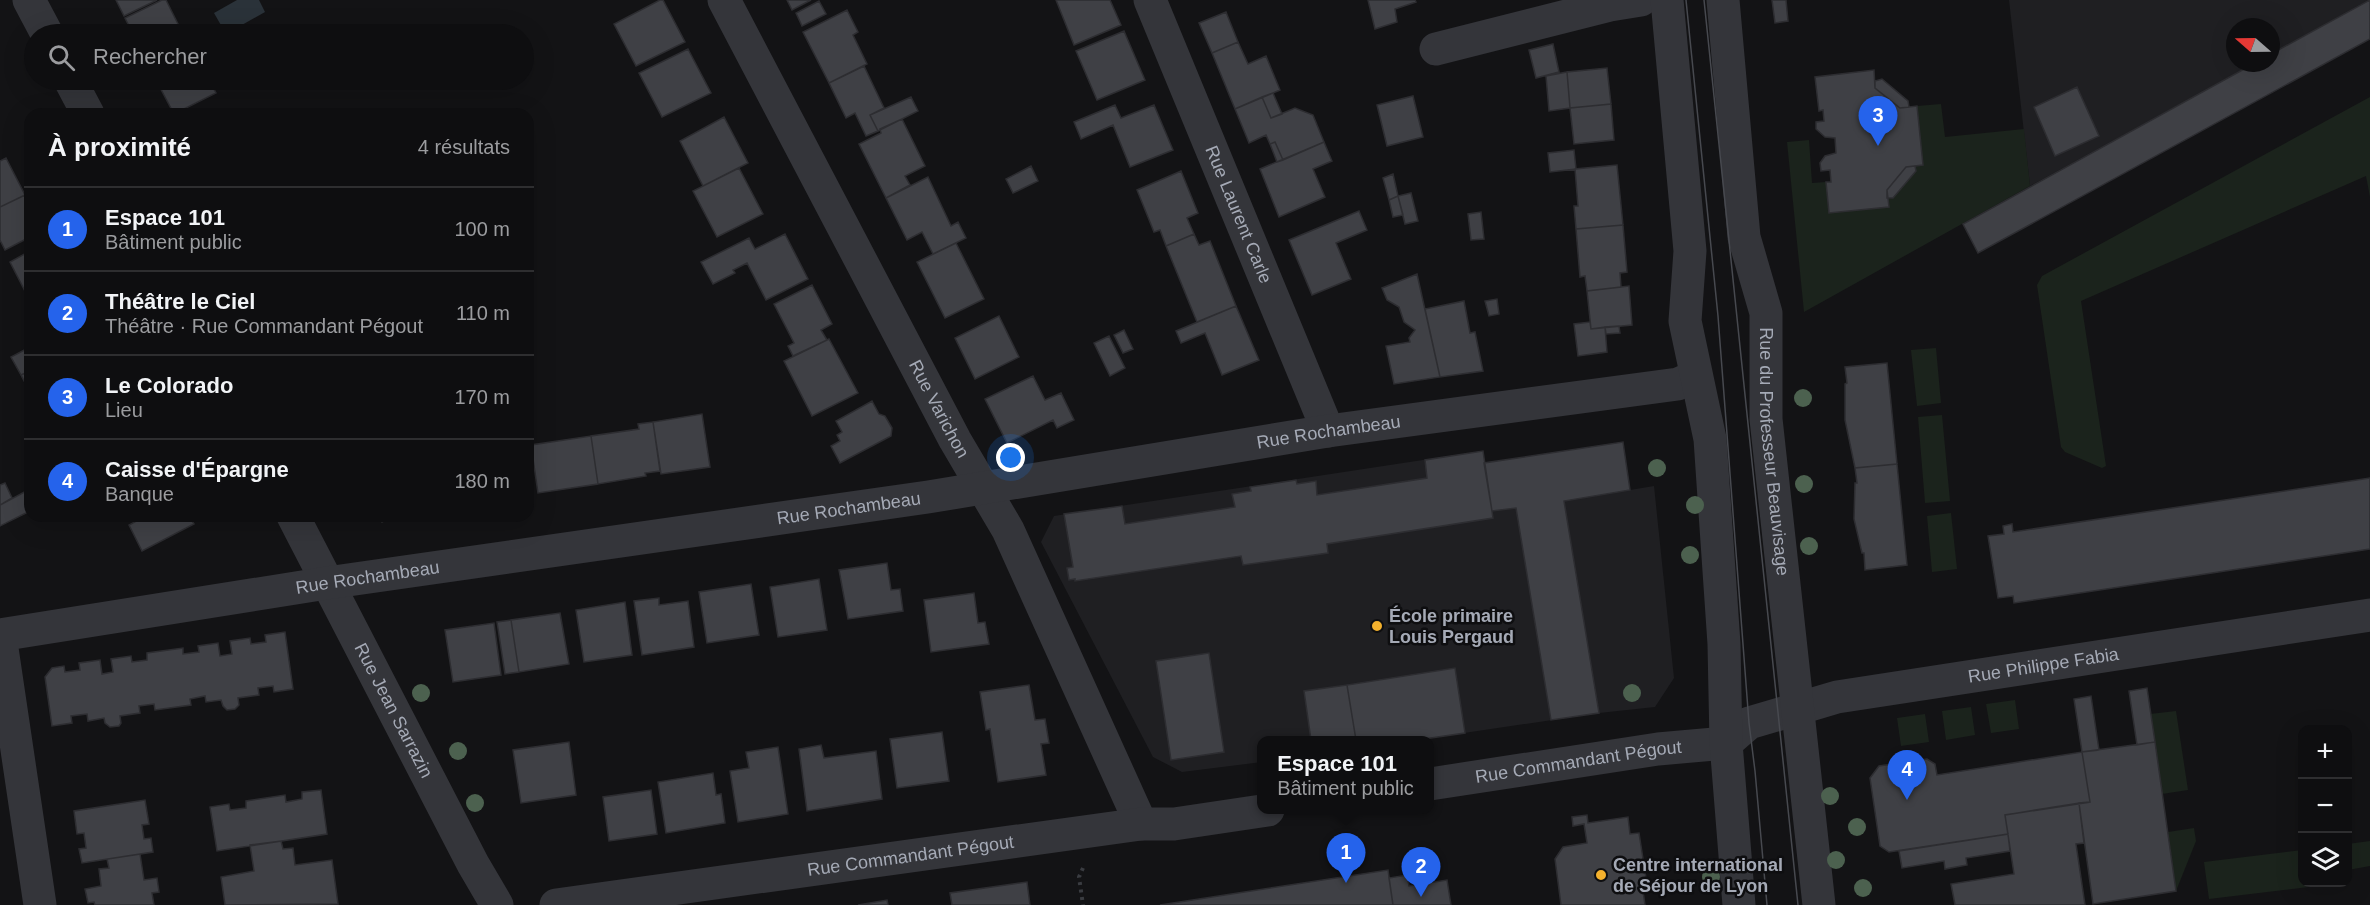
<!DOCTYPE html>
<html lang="fr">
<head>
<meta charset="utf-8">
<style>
	body { margin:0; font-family:Arial,sans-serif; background:#1c1c1e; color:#f1f3f6 }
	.controls { position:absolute; right:18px; bottom:18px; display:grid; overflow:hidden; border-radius:12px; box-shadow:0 6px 24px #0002 }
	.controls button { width:54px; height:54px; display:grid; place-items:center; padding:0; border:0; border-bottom:2px solid #2e2e30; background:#0e0e10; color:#f1f3f6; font:30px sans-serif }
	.compass { position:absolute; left:2226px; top:18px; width:54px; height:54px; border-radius:50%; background:#0e0e10; box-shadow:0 6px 24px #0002; rotate:290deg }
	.you { position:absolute; left:1011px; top:458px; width:21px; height:21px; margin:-15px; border:4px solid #fff; border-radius:50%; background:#1a73e8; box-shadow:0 0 0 9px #1a73e833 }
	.badge { display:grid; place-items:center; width:39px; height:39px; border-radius:50%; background:#2563eb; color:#fff; font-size:20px; font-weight:700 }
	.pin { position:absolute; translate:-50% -50px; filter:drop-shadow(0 2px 3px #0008) }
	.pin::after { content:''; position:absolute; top:32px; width:21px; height:18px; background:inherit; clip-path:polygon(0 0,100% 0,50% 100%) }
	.popup { position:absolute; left:1257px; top:736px; width:177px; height:78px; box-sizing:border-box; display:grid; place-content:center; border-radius:12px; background:#0e0e10; filter:drop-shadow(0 2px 4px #0005); font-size:20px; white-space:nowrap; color:#9b9c9f }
	.popup b { font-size:22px; color:#f1f3f6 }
	.popup::after { content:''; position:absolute; left:50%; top:100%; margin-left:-12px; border:12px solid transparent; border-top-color:#0e0e10 }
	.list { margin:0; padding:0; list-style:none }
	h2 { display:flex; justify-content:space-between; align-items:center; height:78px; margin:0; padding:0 24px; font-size:26px }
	h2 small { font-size:20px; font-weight:400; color:#9b9c9f }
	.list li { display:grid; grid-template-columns:39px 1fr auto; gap:18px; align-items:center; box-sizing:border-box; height:84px; padding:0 24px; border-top:2px solid #2e2e30 }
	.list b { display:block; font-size:22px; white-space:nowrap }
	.list p { margin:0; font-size:20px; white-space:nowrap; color:#9b9c9f }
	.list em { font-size:20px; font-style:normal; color:#9b9c9f }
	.icon { flex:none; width:33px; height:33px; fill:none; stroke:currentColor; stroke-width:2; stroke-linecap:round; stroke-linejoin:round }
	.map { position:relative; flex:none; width:2370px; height:905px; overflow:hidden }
	.search { position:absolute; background:#0e0e10; box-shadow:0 6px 24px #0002; left:24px; top:24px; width:510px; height:66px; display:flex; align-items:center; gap:15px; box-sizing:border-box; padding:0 21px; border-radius:33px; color:#9b9c9f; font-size:22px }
	.panel { position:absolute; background:#0e0e10; box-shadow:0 6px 24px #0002; left:24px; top:108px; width:510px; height:414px; border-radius:18px }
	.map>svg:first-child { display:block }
</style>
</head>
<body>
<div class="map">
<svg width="2370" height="905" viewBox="0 0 2370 905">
	<rect width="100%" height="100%" fill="#131315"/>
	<path fill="#1f1f22" d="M2009,0H2370L2271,54V27H2235V63H2255L2030,186Z
		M1482,451L1485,463L1630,490L1654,486L1674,678L1655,707L1599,713L1417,740H1262V762L1182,772L1153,757L1041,542L1054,516Z"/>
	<path fill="#1b231c" d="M2370,97V197L2366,176L2081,301L2106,466L2102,468L2065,452L2061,447L2037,285L2042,276Z
		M1941,104L1945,137L2024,129L2030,186L1804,312L1787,142L1809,140L1812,183L1826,182L1830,212L1893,198L1915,171L1917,106Z
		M1936,348L1941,403L1917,406L1911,350Z
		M1942,415L1950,501L1925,503L1918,417Z
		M1951,513L1957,569L1932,572L1927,516Z
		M2015,700L2019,729L1991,733L1986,704Z
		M1971,707L1975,735L1946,740L1942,711Z
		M2176,711L2188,790L2162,794L2150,714Z
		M1925,714L1929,742L1901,746L1897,718Z
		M2194,828L2196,841L2176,891L2168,832Z
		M2370,841V866L2348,870V844Z
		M2302,850V882L2325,883V885L2209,899L2204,862Z"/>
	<path fill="#2a3239" d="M237,0H259L265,12L226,34L214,13Z"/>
	<path fill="#3f4045" stroke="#2d2d31" stroke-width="1.5" d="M116,0H157L124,16Z
		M162,0H166L183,34H133L125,18Z
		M660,0H663L685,42L636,66L614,24Z
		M787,0H811L792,10Z
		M1056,0H1110L1121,25L1074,45Z
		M1368,0H1415L1416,2L1395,9L1397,22L1375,29Z
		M1772,0H1786L1788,21L1775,23Z
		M2370,0V39L1978,253L1963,224L2255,63H2271V54Z
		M819,1L826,14L802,26L796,13Z
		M847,10L858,32L853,35L867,64L829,83L803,32Z
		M1226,12L1238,42L1212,53L1199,23Z
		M1124,31L1145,80L1097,100L1076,51Z
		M1238,42L1248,64L1266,56L1280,90L1235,109L1212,53Z
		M1553,44L1559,72L1536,78L1529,50Z
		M688,49L711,93L662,117L639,73Z
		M864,66L884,108L870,115L878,131L866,136L855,113L846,118L829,83Z
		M1607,68L1611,104L1570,108L1567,72Z
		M1874,70L1875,88L1900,108L1917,106L1923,165L1906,167L1887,190L1889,207L1829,213L1826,182H1831L1830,170L1821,171L1820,163L1825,156L1836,153L1835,138L1825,137L1816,129V122L1824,121L1823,110L1819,111L1815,77Z
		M1567,72L1570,108L1549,111L1546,76Z
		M1882,79L1908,101L1909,107L1900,108L1875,88V81Z
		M156,80H209L216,93L174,114Z
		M2077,87L2099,136L2055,156L2034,107Z
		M1273,93L1282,114L1271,118L1262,97Z
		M1413,96L1423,137L1387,146L1377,105Z
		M911,97L918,111L878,131L870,115Z
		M1262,97L1271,118L1295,108L1313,115L1324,142L1283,160L1275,142L1270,144L1266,135L1249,143L1235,109Z
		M1611,104L1614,140L1574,144L1570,108Z
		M1115,105L1121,118L1154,105L1173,150L1130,167L1113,125L1081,139L1074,122Z
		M724,117L748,163L703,186L680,141Z
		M902,119L925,166L905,176L910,185L886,198L859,144L881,133L880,129Z
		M1275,142L1283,160L1277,162L1270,144Z
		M1324,142L1332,161L1313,169L1325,197L1279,217L1260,169Z
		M1574,150L1576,169L1550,172L1548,153Z
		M6,158L25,195L0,207V161Z
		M1617,165L1623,225L1576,229L1574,206H1578L1575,169Z
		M1031,166L1038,181L1013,193L1006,179Z
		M1915,166L1916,171L1893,198H1887V190L1906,167Z
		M739,168L763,214L717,237L693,191Z
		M1181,171L1198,213L1187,218L1194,234L1166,246L1160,230L1154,232L1137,190Z
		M1393,174L1398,196L1389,200L1383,178Z
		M928,177L951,226L958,222L966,238L933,254L922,232L907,240L886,198Z
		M1411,193L1418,221L1405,224L1398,196Z
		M25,195L30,205V237L5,250L0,240V207Z
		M1398,196L1403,215L1393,217L1389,200Z
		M1359,211L1367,230L1336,243L1351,279L1312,295L1289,240Z
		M1481,212L1484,239L1471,240L1468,214Z
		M1623,225L1627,272L1620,273L1621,287L1587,291L1585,276L1580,277L1576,229Z
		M785,234L808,279L766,300L747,263L733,270L735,273L713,284L701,262L749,238L755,249Z
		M1194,234L1199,245L1210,241L1236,306L1197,322L1166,246Z
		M956,243L984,299L945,318L917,262Z
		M30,251V301L10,262Z
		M1417,274L1440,377L1394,384L1386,346L1410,342L1409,338L1415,330L1404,322L1399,307L1387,300L1382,288Z
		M812,285L832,324L821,330L827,340L793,356L788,346L794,343L774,304Z
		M1629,286L1632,325L1591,329L1587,291Z
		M1497,299L1499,314L1489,316L1485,301Z
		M1464,301L1470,333L1475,332L1483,371L1440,377L1425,309Z
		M1236,306L1259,360L1222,375L1205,333L1181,343L1176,331Z
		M999,316L1019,357L975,379L955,338Z
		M1590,322L1591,329L1605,327L1607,352L1578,356L1574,324Z
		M1619,326L1620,333L1606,334L1605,327Z
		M1124,330L1133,349L1123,353L1114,335Z
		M1109,336L1125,368L1110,376L1094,343Z
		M829,339L858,393L812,416L784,361Z
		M30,347V371L21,375L11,357Z
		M1887,363L1897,464L1855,468L1845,420V384L1847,383L1845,367Z
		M30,371V392L21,375Z
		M1033,376L1045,400L1061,393L1074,420L1057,428L1053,420L1007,443L985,399Z
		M872,401L879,414L885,416L892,428L891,436L840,463L831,446L840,441L837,435L842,432L836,421Z
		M702,414L710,467L661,474L653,422Z
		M653,422L660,471L645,473L646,476L598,484L591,436L639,429L638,424Z
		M591,436L598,484L538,493L531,445Z
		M1623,442L1630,490L1564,501L1599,713L1551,720L1516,508L1492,511L1484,463Z
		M1483,451L1493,518L1327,544L1328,553L1243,565L1241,556L1075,581V579L1069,580L1067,568L1073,567L1064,514L1122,506L1125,524L1235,507L1232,494L1251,491L1250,487L1296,480L1297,484L1316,481L1317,495L1427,478L1425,460Z
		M1897,464L1907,565L1865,570L1864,553H1862L1854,519L1855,483H1857L1855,468Z
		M2370,478V549L2014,603L2013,596L1998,598L1988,536L2004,534L2003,526L2012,524L2013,532Z
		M5,483L12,498L0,505V485Z
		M30,489V511L0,526V505Z
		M141,516H189L194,524L142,551L129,525L142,518Z
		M378,516H394L382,522Z
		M887,563L891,590L900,589L903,611L848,619L839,570Z
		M819,579L827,630L778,637L770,587Z
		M751,584L759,635L707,643L699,592Z
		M974,593L978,623L985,622L989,644L931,652L924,600Z
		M659,598V605L688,601L694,647L642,655L634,601Z
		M625,602L632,655L584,662L576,610Z
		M560,613L569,664L519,672L511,620Z
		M511,620L519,672L505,674L497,622Z
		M494,623L501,675L453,682L445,630Z
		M285,632L293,689L274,692L273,686L258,688L259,695L238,698L239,705L235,709L227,710L223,706L221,700L206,702L205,696L190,699L191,705L155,710L154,704L139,706L140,713L120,716L121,723L119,726L110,727L105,723L104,718L88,721L87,714L71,716L72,723L52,726L45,677L52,668L64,666L65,672L80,670L79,663L100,660L102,674L113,672L111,659L131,656L132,662L147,660V653L183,648V654L199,652L198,646L218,643L220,656L232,654L230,641L250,638L251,644L266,642L265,635Z
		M1209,653L1224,752L1171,760L1156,661Z
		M1455,668L1465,733L1417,740H1356L1347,685Z
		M1029,685L1035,720L1045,719L1049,743L1041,744L1046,775L998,782L990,729L986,730L980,692Z
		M1347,685L1356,740H1311L1304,691Z
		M2147,688L2155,742L2137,745L2129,691Z
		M2091,696L2099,750L2082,752L2074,699Z
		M942,732L949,781L897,788L890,739Z
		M569,742L576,795L521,803L513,750Z
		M2155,742L2176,891L2093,904L2079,803L2090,802L2082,752Z
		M821,745L824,758L876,751L882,799L807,811L799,749Z
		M778,747L788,814L738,822L730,771L749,768L746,752Z
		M2082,752L2090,802L2005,815L2008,834L1889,852L1880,846L1870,778L1879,766L1927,759L1935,764L1937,775Z
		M713,773L716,795L721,794L725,823L666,833L658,782Z
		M321,790L327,834L217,851L210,807L229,804L230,810L246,808V801L285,795L286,802L302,799V792Z
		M651,790L657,834L609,841L603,797Z
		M145,800L149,824L142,825L144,839L151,838L153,852L82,863L79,849L86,848L84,833L77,834L74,811Z
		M2079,803L2084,843L2076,844L2085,905H1955L1951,884L2014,874L2005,815Z
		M1587,815L1588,823L1628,817L1630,834L1639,833L1648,891H1643L1645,905H1561L1555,859L1563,847L1587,843L1584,824L1573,826L1572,817Z
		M2008,834L2010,851L1966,858L1967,865L1945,869L1944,861L1902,868L1899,851Z
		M281,841L283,849L293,848L295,865L332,860L338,904L225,905L221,877L254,871L250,845Z
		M140,854L144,880L157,878L159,892L152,893L154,905H95L94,902L88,903L85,889L101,886L99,869L109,868L107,859Z
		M1388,870L1393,905H1160Z
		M1407,875L1409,886L1447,880L1451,905H1393L1389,878Z
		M1027,882L1030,905H952L950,893Z
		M887,900L888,905H858Z"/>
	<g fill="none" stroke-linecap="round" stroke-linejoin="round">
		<path stroke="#3a3c41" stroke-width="4" stroke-dasharray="3 4.5" stroke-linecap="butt" d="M1083,868L1079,877L1083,905"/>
		<g stroke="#34353a" stroke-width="33">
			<path d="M29,0L47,34"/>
			<path id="s1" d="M724,0L955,440L1008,530L1141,824"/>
			<path id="s2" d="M1150,0L1328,431"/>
			<path d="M1436,49L1610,5L1641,0"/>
			<path d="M70,80L88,114"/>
			<path id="s3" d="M293,516L473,864L497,905"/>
			<path id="s4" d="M1430,784L1658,749L1726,743L1749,723L1837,697L2370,615"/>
			<path id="s5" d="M40,905L0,635L327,583L928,497L1328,431L1678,384L1696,376"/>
			<path id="s6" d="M556,905L1141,824H1174L1268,810"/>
		</g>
		<g stroke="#34353a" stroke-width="33">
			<path d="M1667,0L1690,251L1685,321L1710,439L1724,644L1726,743L1739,905"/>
			<path id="s7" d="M1723,0L1744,237L1766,313V419L1819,905"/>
		</g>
		<path stroke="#47494f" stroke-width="1.5" d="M1686,0L1718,316L1749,723L1755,771L1767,905
			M1704,0L1798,905"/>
	</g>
	<g fill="#4c614f">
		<circle cx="1803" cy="398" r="9"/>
		<circle cx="1657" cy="468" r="9"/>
		<circle cx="1804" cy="484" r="9"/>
		<circle cx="1695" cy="505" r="9"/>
		<circle cx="1809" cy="546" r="9"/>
		<circle cx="1690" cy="555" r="9"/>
		<circle cx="421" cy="693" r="9"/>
		<circle cx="1632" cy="693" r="9"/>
		<circle cx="458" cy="751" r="9"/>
		<circle cx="1830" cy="796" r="9"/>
		<circle cx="475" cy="803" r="9"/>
		<circle cx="1857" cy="827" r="9"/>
		<circle cx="1836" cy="860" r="9"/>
		<circle cx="1711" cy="877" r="9"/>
		<circle cx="1863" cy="888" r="9"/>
	</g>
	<g fill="#f4b12d" stroke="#0e0e10" stroke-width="2">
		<circle cx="1377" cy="626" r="6"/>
		<circle cx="1601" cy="875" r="6"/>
	</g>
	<g text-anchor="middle" stroke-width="5" stroke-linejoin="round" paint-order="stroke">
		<g font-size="18" fill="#a5aab6" stroke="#0e0e10">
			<text dy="6" stroke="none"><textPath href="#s2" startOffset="232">Rue Laurent Carle</textPath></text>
			<text dy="6" stroke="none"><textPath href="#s1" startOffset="462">Rue Varichon</textPath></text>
			<text dy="6" stroke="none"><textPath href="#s5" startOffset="1617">Rue Rochambeau</textPath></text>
			<text dy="6" stroke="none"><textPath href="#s7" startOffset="456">Rue du Professeur Beauvisage</textPath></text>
			<text dy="6" stroke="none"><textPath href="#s5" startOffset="1131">Rue Rochambeau</textPath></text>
			<text dy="6" stroke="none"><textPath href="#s5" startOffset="645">Rue Rochambeau</textPath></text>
			<text dy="6" stroke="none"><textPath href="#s4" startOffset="630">Rue Philippe Fabia</textPath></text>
			<text dy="6" stroke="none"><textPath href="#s3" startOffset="219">Rue Jean Sarrazin</textPath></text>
			<text dy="6" stroke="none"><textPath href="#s4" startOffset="150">Rue Commandant Pégout</textPath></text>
			<text dy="6" stroke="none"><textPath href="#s6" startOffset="358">Rue Commandant Pégout</textPath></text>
		</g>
		<g font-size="18" font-weight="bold" fill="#a5aab6" stroke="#0e0e10" text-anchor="start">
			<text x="1389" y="622">École primaire<tspan x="1389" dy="21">Louis Pergaud</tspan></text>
			<text x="1613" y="871">Centre international<tspan x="1613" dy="21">de Séjour de Lyon</tspan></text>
		</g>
	</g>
</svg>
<div class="controls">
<button>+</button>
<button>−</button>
<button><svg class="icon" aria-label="layers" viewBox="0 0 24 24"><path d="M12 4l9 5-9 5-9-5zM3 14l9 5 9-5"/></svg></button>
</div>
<svg class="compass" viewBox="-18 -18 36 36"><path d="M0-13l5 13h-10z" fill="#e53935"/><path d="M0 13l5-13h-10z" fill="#9b9c9f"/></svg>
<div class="you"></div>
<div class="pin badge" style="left:1346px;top:883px">1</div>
<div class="popup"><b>Espace 101</b>Bâtiment public</div>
<div class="pin badge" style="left:1421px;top:897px">2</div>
<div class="pin badge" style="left:1878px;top:146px">3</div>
<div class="pin badge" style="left:1907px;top:800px">4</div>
<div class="search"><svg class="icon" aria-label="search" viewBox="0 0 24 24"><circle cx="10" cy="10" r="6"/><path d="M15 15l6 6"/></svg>Rechercher</div>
<section class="panel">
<h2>À proximité<small>4 résultats</small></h2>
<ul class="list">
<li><span class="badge">1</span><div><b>Espace 101</b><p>Bâtiment public</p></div><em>100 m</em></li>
<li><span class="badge">2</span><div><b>Théâtre le Ciel</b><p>Théâtre · Rue Commandant Pégout</p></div><em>110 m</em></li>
<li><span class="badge">3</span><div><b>Le Colorado</b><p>Lieu</p></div><em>170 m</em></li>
<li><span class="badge">4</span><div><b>Caisse d'Épargne</b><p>Banque</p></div><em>180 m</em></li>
</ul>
</section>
</div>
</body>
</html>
